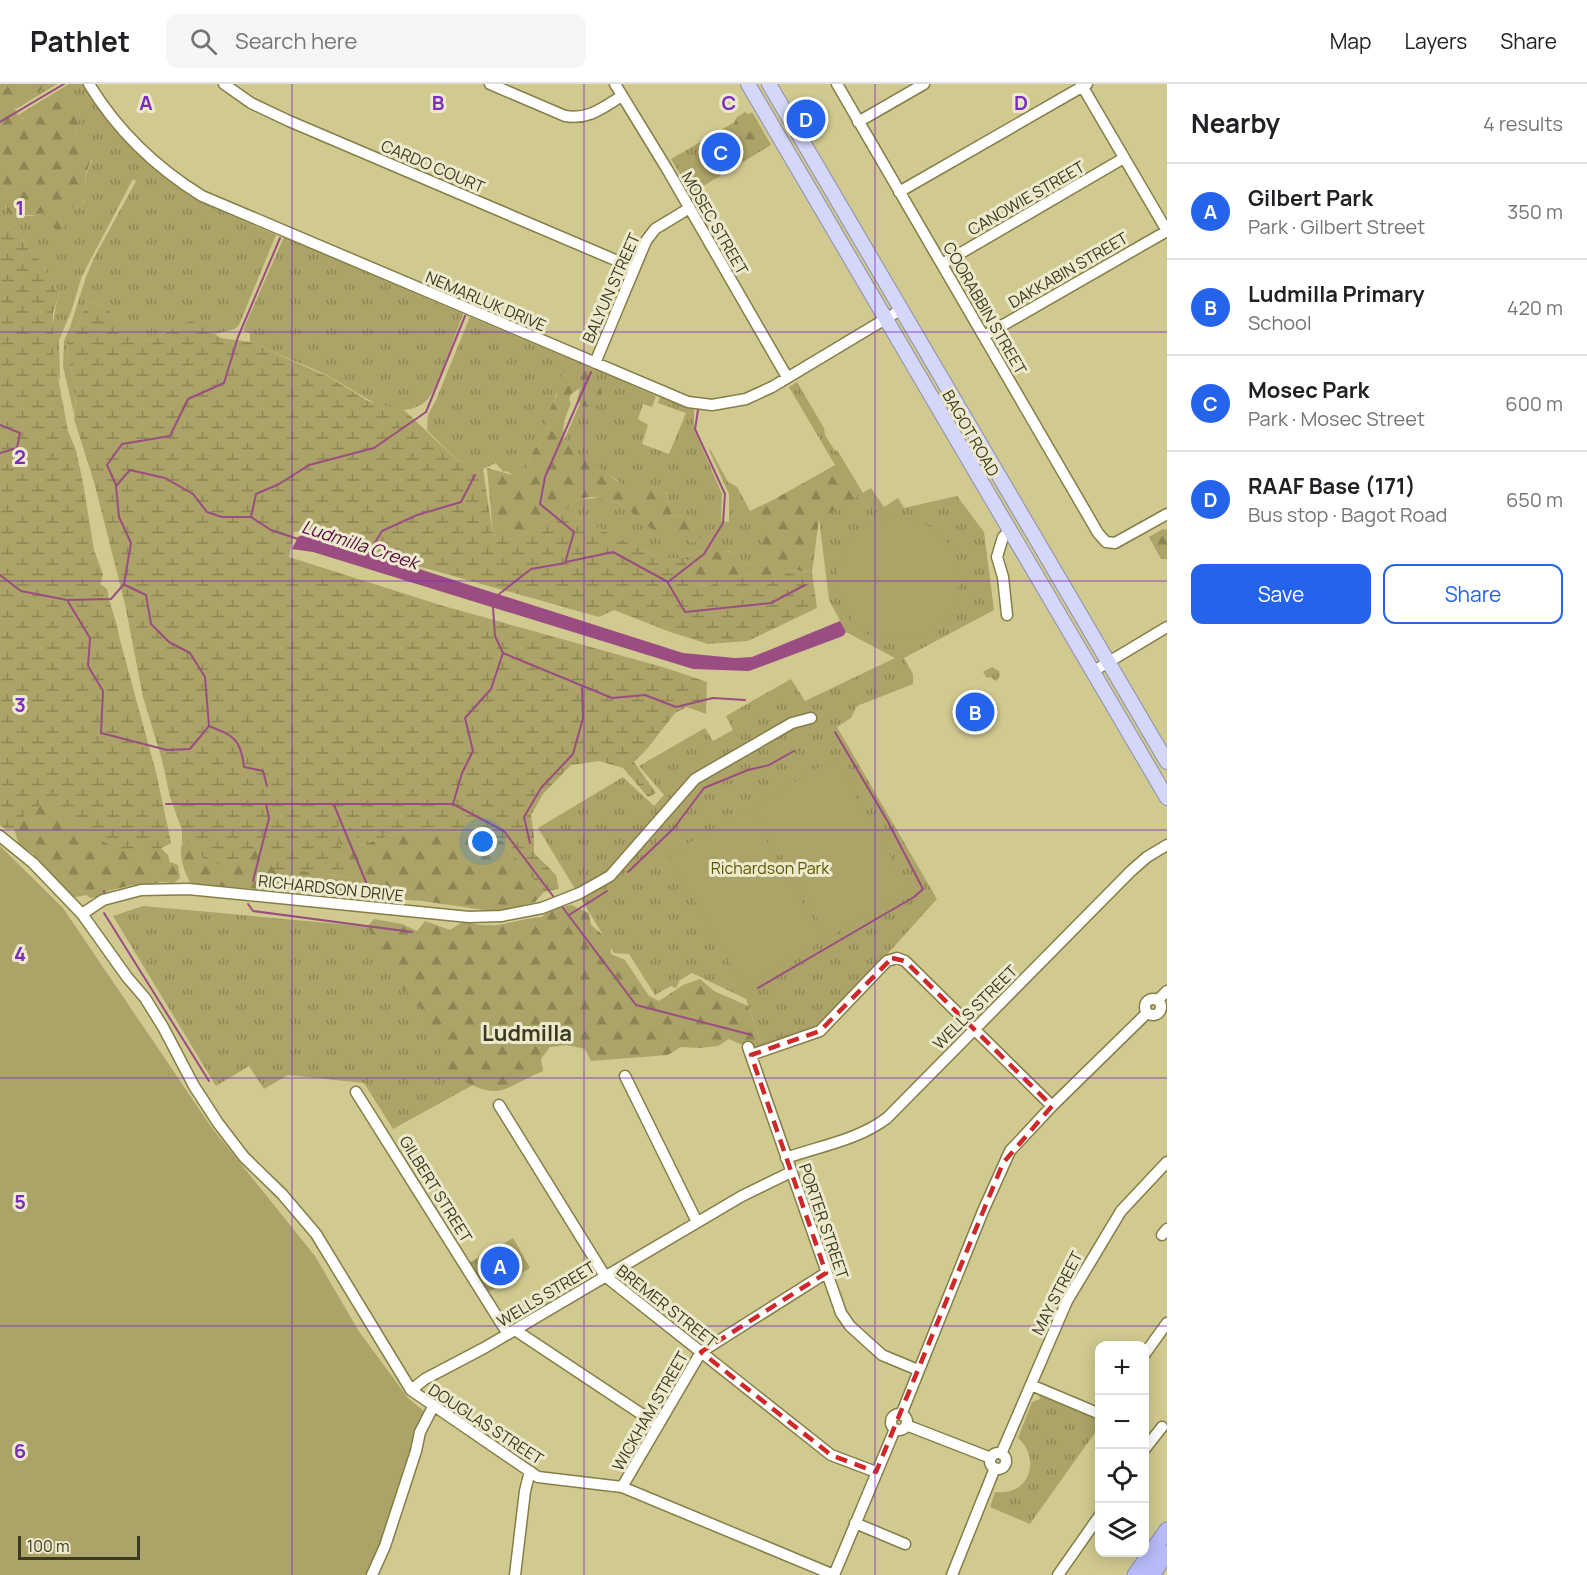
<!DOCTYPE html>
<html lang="en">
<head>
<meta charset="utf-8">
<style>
	body { margin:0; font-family:Manrope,sans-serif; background:#f6f6f6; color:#202124 }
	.controls { position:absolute; right:18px; bottom:18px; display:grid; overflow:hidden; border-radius:12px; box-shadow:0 3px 15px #0003 }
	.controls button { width:54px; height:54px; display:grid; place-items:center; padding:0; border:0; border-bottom:2px solid #e0e0e0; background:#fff; color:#202124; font:30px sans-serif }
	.scale { position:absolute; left:18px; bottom:15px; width:122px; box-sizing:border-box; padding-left:6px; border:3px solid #3c3921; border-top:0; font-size:16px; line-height:21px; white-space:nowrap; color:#3c3921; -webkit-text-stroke:4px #ede9cd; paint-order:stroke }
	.you { position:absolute; left:483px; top:758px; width:21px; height:21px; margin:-15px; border:4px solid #fff; border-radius:50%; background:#1a73e8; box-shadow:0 0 0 9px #1a73e833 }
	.badge { display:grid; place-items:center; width:39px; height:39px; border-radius:50%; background:#2563eb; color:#fff; font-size:20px; font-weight:700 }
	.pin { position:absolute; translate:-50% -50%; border:3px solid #fff; box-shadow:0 2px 6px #0006 }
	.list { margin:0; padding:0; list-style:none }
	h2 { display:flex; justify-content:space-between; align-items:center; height:78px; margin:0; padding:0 24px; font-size:26px }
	h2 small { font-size:20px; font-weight:400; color:#757577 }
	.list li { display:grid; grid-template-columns:39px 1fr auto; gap:18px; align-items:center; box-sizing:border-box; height:96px; padding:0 24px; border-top:2px solid #e0e0e0 }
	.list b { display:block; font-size:22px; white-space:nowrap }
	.list p { margin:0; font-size:20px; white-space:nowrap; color:#757577 }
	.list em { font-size:20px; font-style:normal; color:#757577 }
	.actions { display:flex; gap:12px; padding:18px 24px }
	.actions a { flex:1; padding:14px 0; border:2px solid #2563eb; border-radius:12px; text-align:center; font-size:21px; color:#2563eb }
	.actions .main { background:#2563eb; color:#fff }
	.icon { flex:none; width:33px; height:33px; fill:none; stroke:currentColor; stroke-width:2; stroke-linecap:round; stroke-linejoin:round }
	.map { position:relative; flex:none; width:1167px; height:1491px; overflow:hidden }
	header { display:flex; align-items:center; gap:36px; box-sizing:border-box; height:84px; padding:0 30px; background:#fff; border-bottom:2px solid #e0e0e0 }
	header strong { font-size:28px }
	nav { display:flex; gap:33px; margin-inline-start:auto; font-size:21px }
	.search { width:420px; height:54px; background:#f6f6f6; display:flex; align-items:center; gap:15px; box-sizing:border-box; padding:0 21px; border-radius:12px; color:#757577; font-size:22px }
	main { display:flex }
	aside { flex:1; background:#fff }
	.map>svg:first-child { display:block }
</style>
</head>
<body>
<header>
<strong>Pathlet</strong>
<div class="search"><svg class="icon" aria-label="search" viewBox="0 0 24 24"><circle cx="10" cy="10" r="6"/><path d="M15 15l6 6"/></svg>Search here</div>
<nav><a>Map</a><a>Layers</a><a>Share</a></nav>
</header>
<main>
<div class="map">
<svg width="1167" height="1491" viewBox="0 0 1167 1491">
	<defs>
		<pattern id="grass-tufts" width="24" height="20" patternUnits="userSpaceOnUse" patternTransform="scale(1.5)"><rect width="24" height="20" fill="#aba368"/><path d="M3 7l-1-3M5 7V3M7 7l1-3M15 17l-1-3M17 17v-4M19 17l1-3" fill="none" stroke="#8c8655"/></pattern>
		<pattern id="forest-firs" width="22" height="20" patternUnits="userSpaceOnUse" patternTransform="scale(1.5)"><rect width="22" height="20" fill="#aba368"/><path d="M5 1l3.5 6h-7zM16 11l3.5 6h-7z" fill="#8c8655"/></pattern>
		<pattern id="wetland-marsh" width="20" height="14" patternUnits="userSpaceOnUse" patternTransform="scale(1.5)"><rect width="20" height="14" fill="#aba368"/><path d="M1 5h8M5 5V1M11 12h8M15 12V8" fill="none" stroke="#8c8655"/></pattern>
	</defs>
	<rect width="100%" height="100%" fill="#d1ca90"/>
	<path fill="url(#grass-tufts)" d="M51,0H57L16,25L14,23Z
		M69,0H83C116,51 151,89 204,119C227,131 252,140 276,151L239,241L235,245L215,250L193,237L165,248L155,257L129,253L108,225L87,217L79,239L67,257L69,279L77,304L74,330L63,282L64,257L70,243L86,193L94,174L136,97L133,95L82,192L71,228L59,256L60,297C49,270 51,237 59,210L40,177L28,164L23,153L0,138V108L6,118V123C18,131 30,136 44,128L49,132L64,129L68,124L80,123L84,118L86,91L92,76L76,50L80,32L77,25L59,17L51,23H42L22,35L18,31Z
		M752,28L771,61L692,109L671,75Z
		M284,153L463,230C457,245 437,306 428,315C399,344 357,307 330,293C304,280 276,270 250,258V250L243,246Z
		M470,233L582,280L580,284L563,291L547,337L549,344L532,369L528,382L522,390L513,391L507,387L503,388L496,379L483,385L458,377L427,346L428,331L436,316Z
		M595,285L656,312L652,323L643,320L638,335L648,341L642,360L669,370L686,329L658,319L660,313L694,325V345L722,410L721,437L729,438V410L709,366L710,365L728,398L737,403L750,427L763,444V476L746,481L729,467L712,470L698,467L685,474H659L565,427L578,415L601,414L622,421L632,428L699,443L687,432L672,433L667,410L652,403L642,407L624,403L617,396L576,371L568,359L564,356Z
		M797,298L824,344L825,351L835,367L837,366L863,409L871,404L884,423L898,414L904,424L957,412L984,448L994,526L904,574L913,590V600L857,622L851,634L837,643L937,815L881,877L815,943L762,962L746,915L692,889L680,896L676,904L671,902L655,911L629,870L614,869L538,744L623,693L654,722L664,711L639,682L705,644L713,657L733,646L726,632L791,595L805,617L895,574L846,548L829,516L819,435L840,384L835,381L789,303Z
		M992,583L999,587L1000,592L996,597L990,593L987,594L983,588Z
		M143,822L372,843L473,1001L393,1045L364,999L288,991L264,1005L249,982L216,1002L113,832Z
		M513,1154L530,1184L487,1209L469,1179Z
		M1039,1310L1099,1335V1343L1030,1440L990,1423L995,1408C1029,1413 1042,1375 1018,1354L1032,1318L1040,1315Z"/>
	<path fill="url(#forest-firs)" d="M0,0H51L14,23L18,31L22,35L42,23H51L59,16L77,25L80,32L76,50L84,60L94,62C93,73 89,81 86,90C84,102 88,114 80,123L68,124L64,129L66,136L64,147L56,146L49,140V132L44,128C33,134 22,130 10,130C6,123 5,115 0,108Z
		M745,28L751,31L754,37L757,36L764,52C757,62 748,65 740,54H737L733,41L737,33Z
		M582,280L594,286L602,308L600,317L588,323L582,322L577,316L580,304L571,310L569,315L571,320C565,332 562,342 564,356L568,359L576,371C603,377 621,415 652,403L667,410L672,433L687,432L699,443L703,452L693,459L685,454L673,455L666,446H653L622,421L601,414L590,413L578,415L565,427L513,456L493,451L487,384L513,391L522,389L528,382L532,369L549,344L546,333L557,311V298L563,291L580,284Z
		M835,381L840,383L858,413L819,435L812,488L792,486L766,501L747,490L707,502L691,497L685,474L698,467L712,470C727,461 734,471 746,481L762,476L763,444L750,427L773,416Z
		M1163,445L1167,446V475H1161L1149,453Z
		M0,446L103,490L100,500L107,505C109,522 117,536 119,553L156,689L171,759L161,764L168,771L170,778L178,781L180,794L174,799L162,798L140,802L132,801L108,807L102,812L90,814L87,811L76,813L71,811C61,797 46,787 34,774V770L19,761L14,745H6L0,741Z
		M348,738L361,761L408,746L481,748L502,757L544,808L535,818L499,828L422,817L192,800C185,793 178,769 182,760L192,758L205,778L249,765H268L321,789L349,794L334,743Z
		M571,821L589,829L591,841L610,857L611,870L625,876L649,912L659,917L683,901L700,895L714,907L748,922L762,962L747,963L729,955L718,962L699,964L681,963L668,971L591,977L585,965L567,961L550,963L541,975L543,987C530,992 518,1000 505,1005C487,1013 463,996 448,988C443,968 435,954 420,939L422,926L395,895L400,889L367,843L374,835L402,840L417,847L425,837L450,846L464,837C495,848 513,835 542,833L549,826Z"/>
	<path fill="url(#wetland-marsh)" d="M0,138L23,153L28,164L40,177L59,210L53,229V267L68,347L76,366L83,399L94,466L103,490L100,500L107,505C109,522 117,536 119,553L156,689L171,759L161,764L139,767L117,765L102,757L92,748L79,743L68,731L57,728L47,718L29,726L14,745H6L0,741Z
		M87,217L108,225L130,253L155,257L165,248L193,236L221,254L250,258L331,294L368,317L404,326L458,377L483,385L493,451L513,456L565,427L659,474H685L691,497L707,502L747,490L766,501L792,486L812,488L817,524L748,557L708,560L670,548L614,526L599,533L347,462L311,446L294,448L289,473L440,521L666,584L707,598L706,630L687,623L675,629L647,665L634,678L656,709L648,713L623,684L599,677L571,681L543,710L531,731L534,751V769L556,791L559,805L544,808L502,757L481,748L408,746L361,761L348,739L335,743L350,794L321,789L273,785L268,765H249L229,782L205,778L192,758L182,760V746L170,713L162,676L143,613L125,520L94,398L74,335L77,304L69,279L67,257L79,239Z"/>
	<path fill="#aba368" d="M837 495a61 61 0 1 1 122 0a61 61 0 1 1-122 0Z
		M834,675L910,806L829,853L753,722Z
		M748,725L824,856L744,902L668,771Z
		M0,762L63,824L212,1044L315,1172L358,1246L408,1314L425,1328L374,1482L364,1491H0Z"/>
	<path fill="#9b4d82" d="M311,446L347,462L683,569L735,574L752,573L840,537L846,548L843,552L749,587L693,585L313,468L292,465L298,453Z"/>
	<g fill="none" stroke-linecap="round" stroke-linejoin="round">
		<path stroke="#9b4d82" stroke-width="2" d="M0,38L64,0
			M0,341L20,349L17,364L0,369
			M116,401L107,381L122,360L170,352L188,315L224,299L238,253L280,154
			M251,433L256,410L279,400L309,381L374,364L426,328L465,232
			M368,470L382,447L417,431L461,418L475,391
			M566,478L613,468L668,498L704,470L723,439L725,410L695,345L698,326
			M0,491L21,507L67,516L111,515L124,500L131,459L119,433L116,402L130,386L165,394L193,410L207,428L222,433H251L271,446L298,455
			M668,499L685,528L771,519L805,501
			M498,511L531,485L565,479L574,448L540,420L545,393L591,288
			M67,516L90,554L88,582L103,607L101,649L167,666L190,665L209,642L205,593L190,569L169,558L151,540L146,511L125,501
			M503,569L612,614L645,611L676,623L713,614L745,616
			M209,642C234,652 241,655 244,683L263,687L267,702
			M166,720H453L504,747L556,816
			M453,720L462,689L473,667L465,634L491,605L503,569L495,552L493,523
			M334,721L373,815
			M530,759L524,733L541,704L573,670L583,634L582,604
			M628,788L674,744L704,704L748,686L769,681L794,667
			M253,797L269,734L266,720
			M104,808V807
			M248,820L253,827L412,848
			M560,820L636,921L752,951
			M104,829L209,997
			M569,831L607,807
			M758,904L914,813L923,805L888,738L835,648"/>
		<defs>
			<path id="minor" d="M89,0C118,48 155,83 202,112L688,318L712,321L746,315L772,303L902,225
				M224,0L251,19L289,37L634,184
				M490,0L565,32C589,36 602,24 622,12
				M615,0L667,85L787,293
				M837,0L1098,449L1106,458L1115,459L1167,430
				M1081,0L1167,147
				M858,38L924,0
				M899,108L1087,0
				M942,180L1124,74
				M984,252L1167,147
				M595,279L646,157L655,145L688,125
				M1007,531L1003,493L997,473L1003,453L1010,447
				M1092,588L1167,543
				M0,752L33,779L82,830L127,893L145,914L163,943L194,1002L218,1039L244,1073L282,1110L316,1150L411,1306L538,1393L622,1403L834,1491
				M82,830L103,816L141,806L188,805L469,833L501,832L542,824L580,809L610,792L695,695L792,639L811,634
				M1145 923a8 8 0 1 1 16 0a8 8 0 1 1-16 0Z
				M1158,916L1167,907
				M748,963L841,1229L850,1242L882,1271L918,1286
				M751,971L820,947L887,877L897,874L905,877L1052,1022
				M625,992L697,1138
				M356,1008L508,1250
				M499,1021L605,1192L831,1371L876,1388
				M786,1074C820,1062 858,1056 887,1034L1131,787L1147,773L1167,761
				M1162,1151L1167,1145
				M515,1246L658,1341
				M1144,1271L1167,1239
				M1031,1301L1100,1330
				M411,1306L425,1295L484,1264L742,1112L791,1088
				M891 1338a8 8 0 1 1 16 0a8 8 0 1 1-16 0Z
				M901,1331L983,1127L1010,1067L1052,1022L1147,929
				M906,1341L991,1374
				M1144,1366L1162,1343
				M990 1377a8 8 0 1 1 16 0a8 8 0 1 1-16 0Z
				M1001,1370L1067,1217L1121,1127L1167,1078
				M622,1403L701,1268L826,1189
				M855,1439L905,1460
				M372,1491L385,1462L416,1367L420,1348L434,1321
				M515,1491L525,1407L530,1387
				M834,1491L895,1345
				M952,1491L995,1384
				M1058,1491L1100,1431"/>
			<path id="major" d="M748,0L1167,714
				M769,0L1167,678"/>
			<path id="highway" d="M1135,1491L1167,1446
				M1152,1491L1167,1469"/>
		</defs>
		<use href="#minor" stroke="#857e47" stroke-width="13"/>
		<use href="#major" stroke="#8c8eac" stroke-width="16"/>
		<use href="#highway" stroke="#8c8eac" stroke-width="17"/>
		<use href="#minor" stroke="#fff" stroke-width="10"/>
		<use href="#major" stroke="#d4d6fa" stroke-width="14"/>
		<use href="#highway" stroke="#b7bbf7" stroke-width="15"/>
	</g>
	<path fill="none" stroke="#ce2928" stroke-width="4.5" stroke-dasharray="12 8" stroke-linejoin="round" d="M892,874L905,877L1052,1022L1003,1079L876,1388L831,1371L701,1268L826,1189L751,971L820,947Z"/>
	<path fill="none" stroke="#7b2cbf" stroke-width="1.5" stroke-opacity="0.55" d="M292,0V1491M584,0V1491M875,0V1491M0,248H1167M0,497H1167M0,746H1167M0,994H1167M0,1242H1167"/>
	<g text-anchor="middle" stroke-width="6" stroke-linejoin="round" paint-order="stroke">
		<g font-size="16" fill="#3c3921" stroke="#ede9cd">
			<text transform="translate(433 82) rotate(23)" y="6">CARDO COURT</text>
			<text transform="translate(1026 114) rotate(-30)" y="6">CANOWIE STREET</text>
			<text transform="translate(715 139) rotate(60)" y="6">MOSEC STREET</text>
			<text transform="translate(1068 186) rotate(-30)" y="6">DAKKABIN STREET</text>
			<text transform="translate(611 204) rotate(-66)" y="6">BALYUN STREET</text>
			<text transform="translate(486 217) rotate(23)" y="6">NEMARLUK DRIVE</text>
			<text transform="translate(985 224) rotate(60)" y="6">COORABBIN STREET</text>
			<text transform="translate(971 349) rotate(60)" y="6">BAGOT ROAD</text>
			<text transform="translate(331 804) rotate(6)" y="6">RICHARDSON DRIVE</text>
			<text transform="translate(975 923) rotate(-45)" y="6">WELLS STREET</text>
			<text transform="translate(436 1105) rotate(58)" y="6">GILBERT STREET</text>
			<text transform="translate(824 1137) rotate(71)" y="6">PORTER STREET</text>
			<text transform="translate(1057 1209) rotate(-63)" y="6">MAY STREET</text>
			<text transform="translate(546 1210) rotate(-31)" y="6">WELLS STREET</text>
			<text transform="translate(667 1222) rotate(38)" y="6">BREMER STREET</text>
			<text transform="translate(650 1327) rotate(-60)" y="6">WICKHAM STREET</text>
			<text transform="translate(486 1340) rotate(33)" y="6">DOUGLAS STREET</text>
		</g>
		<g font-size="16" fill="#5f5502" stroke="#ede9cd">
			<text x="770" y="790">Richardson Park</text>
		</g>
		<g font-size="18" font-style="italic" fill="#560a43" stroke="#ede9cd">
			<text transform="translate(360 461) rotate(18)" y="6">Ludmilla Creek</text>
		</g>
		<g font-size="22" font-weight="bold" fill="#3c3921" stroke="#ede9cd">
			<text x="527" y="957">Ludmilla</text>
		</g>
	</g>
	<g font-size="20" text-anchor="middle" font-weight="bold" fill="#7b2cbf" stroke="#ede9cd" stroke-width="6" stroke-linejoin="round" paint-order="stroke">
		<text x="146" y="26">A</text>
		<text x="438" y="26">B</text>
		<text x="729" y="26">C</text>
		<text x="1021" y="26">D</text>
		<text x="20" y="131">1</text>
		<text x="20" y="380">2</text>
		<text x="20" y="628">3</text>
		<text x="20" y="877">4</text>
		<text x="20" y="1125">5</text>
		<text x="20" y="1374">6</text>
	</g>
</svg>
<div class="controls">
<button>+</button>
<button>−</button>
<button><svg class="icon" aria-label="locate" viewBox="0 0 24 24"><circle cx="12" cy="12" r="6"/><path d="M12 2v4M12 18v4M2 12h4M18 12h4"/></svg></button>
<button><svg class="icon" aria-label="layers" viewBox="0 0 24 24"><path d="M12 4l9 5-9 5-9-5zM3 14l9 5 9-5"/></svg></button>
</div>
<div class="scale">100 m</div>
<div class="you"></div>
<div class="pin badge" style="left:500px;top:1182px">A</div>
<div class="pin badge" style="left:975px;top:628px">B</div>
<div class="pin badge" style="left:721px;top:68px">C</div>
<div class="pin badge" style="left:806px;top:35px">D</div>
</div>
<aside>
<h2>Nearby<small>4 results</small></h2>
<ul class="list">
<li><span class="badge">A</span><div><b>Gilbert Park</b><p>Park · Gilbert Street</p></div><em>350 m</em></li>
<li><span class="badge">B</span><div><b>Ludmilla Primary</b><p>School</p></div><em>420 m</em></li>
<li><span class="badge">C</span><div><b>Mosec Park</b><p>Park · Mosec Street</p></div><em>600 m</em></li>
<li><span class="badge">D</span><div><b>RAAF Base (171)</b><p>Bus stop · Bagot Road</p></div><em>650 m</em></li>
</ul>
<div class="actions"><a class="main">Save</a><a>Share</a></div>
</aside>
</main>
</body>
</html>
